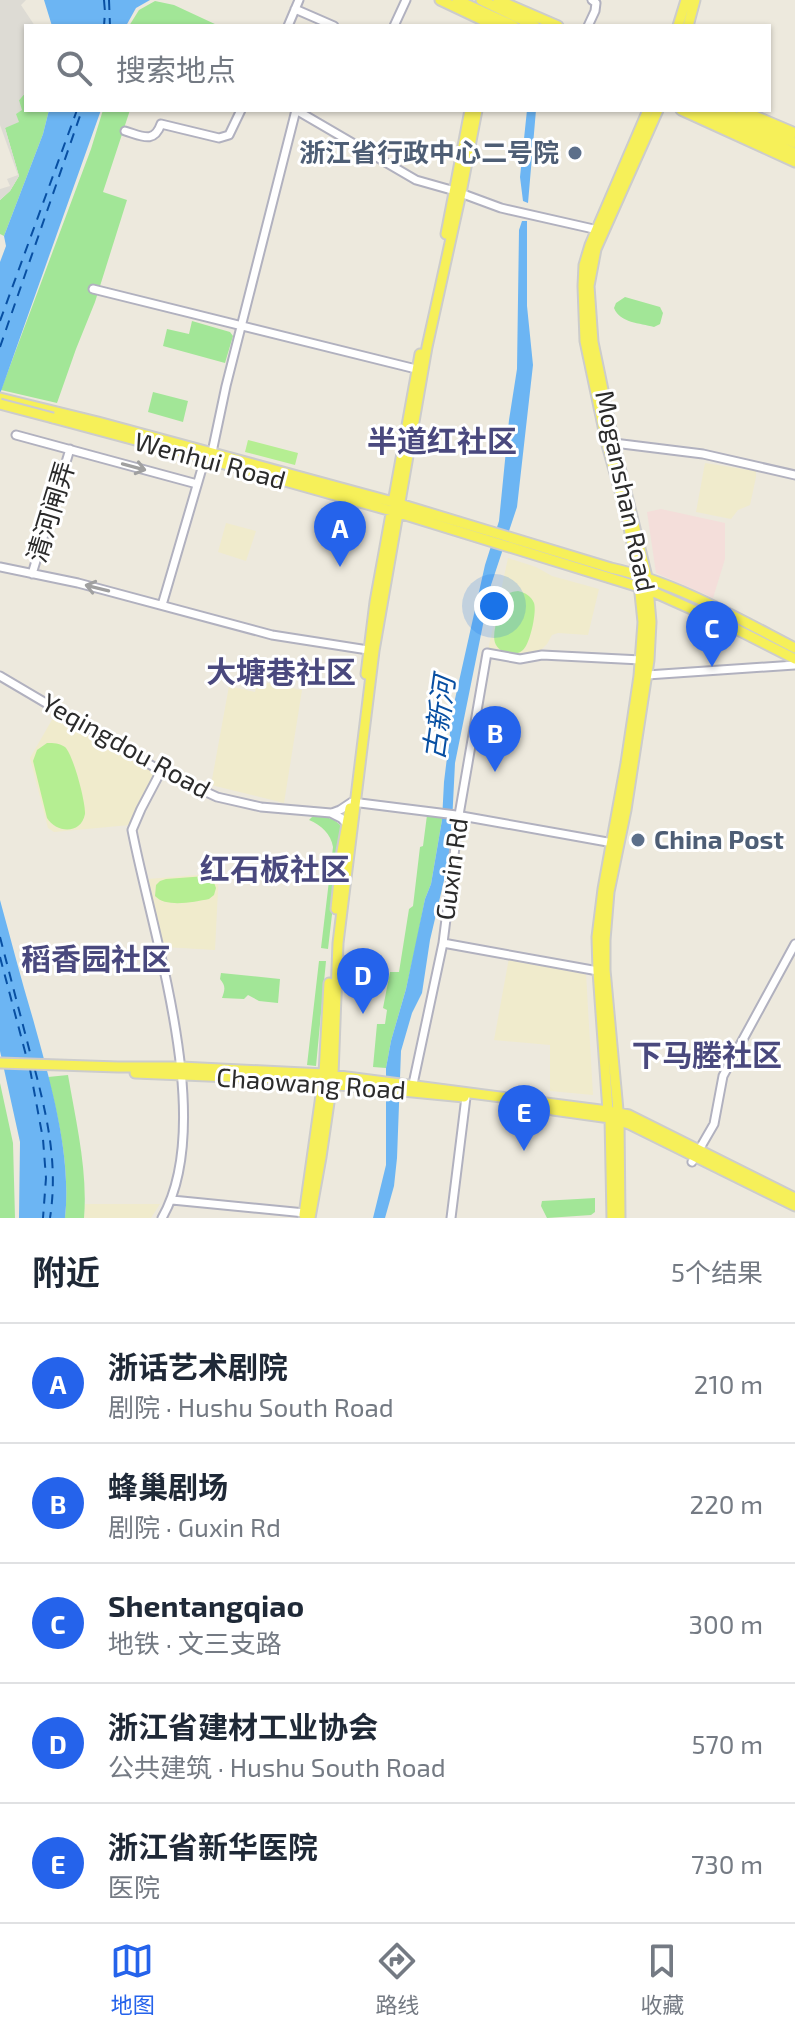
<!DOCTYPE html>
<html lang="zh">
<head>
<meta charset="utf-8">
<style>
	body { margin:0; font-family:"Exo 2","Noto Sans SC",sans-serif; background:#f2f2f3; color:#1f2937 }
	.you { position:absolute; left:494px; top:606px; width:28px; height:28px; margin:-20px; border:6px solid #fff; border-radius:50%; background:#1a73e8; box-shadow:0 0 0 12px #1a73e833 }
	.badge { display:grid; place-items:center; width:52px; height:52px; border-radius:50%; background:#2563eb; color:#fff; font-size:26px; font-weight:700 }
	.pin { position:absolute; translate:-50% -66px; filter:drop-shadow(0 2px 4px #0008) }
	.pin::after { content:''; position:absolute; top:42px; width:28px; height:24px; background:inherit; clip-path:polygon(0 0,100% 0,50% 100%) }
	.list { margin:0; padding:0; list-style:none }
	h2 { display:flex; justify-content:space-between; align-items:center; height:104px; margin:0; padding:0 32px; font-size:34px }
	h2 small { font-size:26px; font-weight:400; color:#747a83 }
	.list li { display:grid; grid-template-columns:52px 1fr auto; gap:24px; align-items:center; box-sizing:border-box; height:120px; padding:0 32px; border-top:2px solid #e0e1e3 }
	.list b { display:block; font-size:30px; white-space:nowrap }
	.list p { margin:0; font-size:26px; white-space:nowrap; color:#747a83 }
	.list em { font-size:26px; font-style:normal; color:#747a83 }
	.icon { flex:none; width:44px; height:44px; fill:none; stroke:currentColor; stroke-width:2; stroke-linecap:round; stroke-linejoin:round }
	.map { position:relative; flex:none; width:795px; height:1218px; overflow:hidden }
	.search { position:absolute; background:#fff; box-shadow:0 2px 6px #0004; left:24px; right:24px; top:24px; height:88px; display:flex; align-items:center; gap:20px; box-sizing:border-box; padding:0 28px; border-radius:0px; color:#747a83; font-size:30px }
	.sheet { height:704px; background:#fff }
	nav { display:flex; justify-content:space-around; align-items:center; box-sizing:border-box; height:112px; border-top:2px solid #e0e1e3; background:#fff; font-size:22px; color:#747a83 }
	nav a { display:grid; justify-items:center; gap:4px }
	nav .on { color:#2563eb }
	.map>svg:first-child { display:block }
</style>
</head>
<body>
<div class="map">
<svg width="795" height="1218" viewBox="0 0 795 1218">
	<rect width="100%" height="100%" fill="#ede9dd"/>
	<path fill="#f0ebcc" d="M705,463L756,471V477L750,505L738,510L731,519L696,512Z
		M226,523L256,531L246,561L218,552Z
		M508,558L536,567L552,576L599,589L588,635L558,633L552,635L547,644L541,650L522,657L488,650Z
		M258,681L302,690L284,803L211,785L229,686L255,692Z
		M57,711L157,771L130,825L54,832L48,828L30,758Z
		M219,870L215,950L164,947L148,879L210,874Z
		M509,958L586,973L593,1095L550,1091V1045L494,1040Z
		M85,1204H160L151,1218H84Z"/>
	<path fill="#f4deda" d="M661,509L725,523V559L713,598L656,573L647,512Z"/>
	<path fill="#a2e697" d="M155,1L174,5L217,25L129,26L139,10Z
		M26,92V110H49L43,134L4,236L0,234V200L10,191L19,176L5,128L16,114L19,100Z
		M103,110H130L103,192L127,200L95,302L76,349L57,403L1,390L91,149Z
		M625,297L660,307L663,313L660,324L654,327C640,323 620,323 614,308L616,303Z
		M192,321L230,332L233,336L225,363L163,346L167,329L189,334Z
		M153,392L188,401L183,422L148,412Z
		M434,814L442,815V820L431,884L425,899L417,940L406,989L391,1041L386,1068L373,1067L377,1024H385L387,1010L383,1008L390,972H399L409,909L413,906L420,847L423,846L427,815Z
		M312,817C325,817 334,816 342,828L328,949L321,948L333,847C331,834 321,825 309,820Z
		M319,961H326L316,1066L307,1065Z
		M221,973L280,979L278,1003L259,1001L248,995L244,999L222,998C225,990 226,986 220,979Z
		M68,1075C76,1122 88,1171 84,1218H65C70,1171 60,1122 48,1077Z
		M0,1083L13,1143L15,1218H0Z
		M595,1198V1212L591,1215L547,1218L541,1206L542,1201Z"/>
	<path fill="#b5ee92" d="M248,440L298,453L295,465L245,452Z
		M518,591C526,593 531,596 534,603C537,612 530,644 523,650C518,654 517,653 510,654C488,648 494,633 498,615C500,608 500,601 506,596C510,592 512,592 518,591Z
		M47,743C54,743 59,743 65,747C73,754 86,803 85,814C81,835 56,833 47,818L33,761L37,750Z
		M206,876L213,880L216,888L214,895L209,899C194,902 166,908 155,896L156,885L160,881L166,879Z"/>
	<path fill="#dddbd4" d="M0,0H26L21,5L35,26H26V92L19,100L22,110L16,114L19,122L5,128L19,176L10,191L0,200V189L10,186L7,179L18,175L0,125Z"/>
	<path fill="#6cb5f3" d="M44,0H150L136,8L126,26H52Z
		M49,110H101L0,394V262L6,246L4,236L43,134Z
		M527,110H536L528,203L523,201L520,177Z
		M522,221H527V306L533,365L517,507L491,585L455,763L451,843L446,872L430,940L422,993L412,1013L401,1051L397,1158L394,1186L385,1218H373L386,1165V1068L391,1041L406,989L425,899L431,884L442,820L444,782L453,708L485,565L499,521L509,420L517,369L519,230Z
		M0,900C11,940 21,979 33,1019C50,1081 72,1153 65,1218H19L20,1142L0,1051Z"/>
	<g fill="none" stroke-linecap="round" stroke-linejoin="round">
		<path stroke="#084fa2" stroke-width="2" stroke-dasharray="10 8" stroke-linecap="butt" d="M104,0L105,12L104,26
			M109,0L110,26
			M0,321L77,110
			M0,347L82,110
			M0,937L32,1060
			M0,957L27,1059
			M30,1069L43,1139L46,1178L43,1218
			M35,1070C48,1120 58,1166 50,1218"/>
		<defs>
			<path id="minor" d="M295,9L334,26
				M288,26L299,0
				M394,26L406,0
				M588,26L595,11L596,3L592,0
				M296,110L416,180L455,191L501,208L598,230
				M125,131C142,136 154,144 161,124L219,138L229,135L241,110
				M93,289L416,369
				M16,435L197,484
				M614,443L703,454L795,475
				M211,457L226,386L296,110
				M0,567L78,583L272,635L368,650
				M32,574L70,449
				M162,605L205,458
				M647,675L795,665
				M0,676L161,771L217,797L261,807L331,813L341,818L347,824
				M161,771L141,809L132,830C152,934 217,1122 162,1218
				M332,813L340,810L352,802L456,815L613,843
				M443,943L598,971
				M413,1084L443,943L459,815L487,653L520,659L542,655L641,660
				M692,1162L714,1124L723,1076L795,944
				M172,1200L305,1213
				M451,1218L466,1097"/>
			<path id="major" d="M440,0L495,26
				M457,0L514,26
				M481,0L535,26
				M498,0L558,26
				M678,26L686,0
				M688,26L695,0
				M681,110L795,162
				M700,110L795,153
				M720,110L795,143
				M741,110L795,133
				M446,234L470,110
				M0,398L98,422L393,502L611,568C675,582 737,618 795,648
				M53,418L210,460L399,513L649,590L734,628L795,659
				M366,674L375,602L420,354
				M336,909L342,851L350,808
				M0,1063L118,1067H181L324,1074L608,1111L629,1115L795,1198
				M135,1073L279,1079L464,1097
				M553,1110L610,1118L629,1124L795,1206
				M304,1215L324,1074L329,983
				M310,1218L321,1157L333,1075L338,943L374,651L427,347L461,193L477,110
				M612,1218L610,1118L608,1111L598,971L597,937L603,889L626,763L639,676L643,622L638,574L626,512L607,445L585,341L583,286L584,265L590,245L648,110
				M620,1218L619,1121L605,970V940L609,892L626,810L649,660L651,622L647,577L614,443L593,342L589,286L596,249L658,110"/>
		</defs>
		<use href="#minor" stroke="#b1b1bf" stroke-width="11"/>
		<use href="#major" stroke="#ccc" stroke-width="13"/>
		<use href="#minor" stroke="#fff" stroke-width="7"/>
		<use href="#major" stroke="#f6f059" stroke-width="9"/>
		<defs>
			<path id="major-bridge" d="M0,404L53,418"/>
		</defs>
		<use href="#major-bridge" stroke="#ccc" stroke-width="13" stroke-linecap="butt"/>
		<use href="#major-bridge" stroke="#f6f059" stroke-width="9"/>
	</g>
	<defs><path id="oneway-shaft" d="M-6 0H5M1.5-3L5.5 0L1.5 3" fill="none" stroke-width="1.6" stroke-linecap="round" stroke-linejoin="round" transform="scale(2)"/></defs>
	<g stroke="#a0a0a0">
		<use href="#oneway-shaft" transform="translate(134 467) rotate(15)"/>
		<use href="#oneway-shaft" transform="translate(97 588) rotate(-166)"/>
	</g>
	<g fill="#5c6f8a" stroke="#fff" stroke-width="3">
		<circle cx="575" cy="153" r="8"/>
		<circle cx="638" cy="840" r="8"/>
	</g>
	<g text-anchor="middle" stroke-width="6" stroke-linejoin="round" paint-order="stroke">
		<g font-size="26" font-weight="bold" fill="#4e5e75" stroke="#fff" text-anchor="end">
			<text x="559" y="162">浙江省行政中心二号院</text>
			<text x="654" y="849" text-anchor="start">China Post</text>
		</g>
		<g font-size="26" fill="#2b2b2b" stroke="#fff">
			<text transform="translate(210 461) rotate(15)" y="9">Wenhui Road</text>
			<text transform="translate(625 491) rotate(78)" y="9">Moganshan Road</text>
			<text transform="translate(51 512) rotate(-73)" y="9">清河闸弄</text>
			<text transform="translate(126 746) rotate(29)" y="9">Yeqingdou Road</text>
			<text transform="translate(452 869) rotate(-82)" y="9">Guxin Rd</text>
			<text transform="translate(311 1084) rotate(4)" y="9">Chaowang Road</text>
		</g>
		<g font-size="28" font-style="italic" fill="#084fa2" stroke="#fff">
			<text transform="translate(439 718) rotate(-82)" y="10">古新河</text>
		</g>
		<g font-size="30" font-weight="bold" fill="#4a497e" stroke="#fff">
			<text x="442" y="452">半道红社区</text>
			<text x="281" y="683">大塘巷社区</text>
			<text x="275" y="880">红石板社区</text>
			<text x="96" y="970">稻香园社区</text>
			<text x="707" y="1066">下马塍社区</text>
		</g>
	</g>
</svg>
<div class="you"></div>
<div class="pin badge" style="left:340px;top:567px">A</div>
<div class="pin badge" style="left:495px;top:772px">B</div>
<div class="pin badge" style="left:712px;top:667px">C</div>
<div class="pin badge" style="left:363px;top:1014px">D</div>
<div class="pin badge" style="left:524px;top:1151px">E</div>
<div class="search"><svg class="icon" aria-label="search" viewBox="0 0 24 24"><circle cx="10" cy="10" r="6"/><path d="M15 15l6 6"/></svg>搜索地点</div>
</div>
<section class="sheet">
<h2>附近<small>5个结果</small></h2>
<ul class="list">
<li><span class="badge">A</span><div><b>浙话艺术剧院</b><p>剧院 · Hushu South Road</p></div><em>210 m</em></li>
<li><span class="badge">B</span><div><b>蜂巢剧场</b><p>剧院 · Guxin Rd</p></div><em>220 m</em></li>
<li><span class="badge">C</span><div><b>Shentangqiao</b><p>地铁 · 文三支路</p></div><em>300 m</em></li>
<li><span class="badge">D</span><div><b>浙江省建材工业协会</b><p>公共建筑 · Hushu South Road</p></div><em>570 m</em></li>
<li><span class="badge">E</span><div><b>浙江省新华医院</b><p>医院</p></div><em>730 m</em></li>
</ul>
</section>
<nav>
<a class="on"><svg class="icon" aria-label="map" viewBox="0 0 24 24"><path d="M3 6l6-2 6 2 6-2v14l-6 2-6-2-6 2zM9 4v14M15 6v14"/></svg>地图</a>
<a><svg class="icon" aria-label="directions" viewBox="0 0 24 24"><path d="M12 3l9 9-9 9-9-9zM9 14v-3h6M13 9l2 2-2 2"/></svg>路线</a>
<a><svg class="icon" aria-label="saved" viewBox="0 0 24 24"><path d="M7 4h10v16l-5-4-5 4z"/></svg>收藏</a>
</nav>
</body>
</html>
